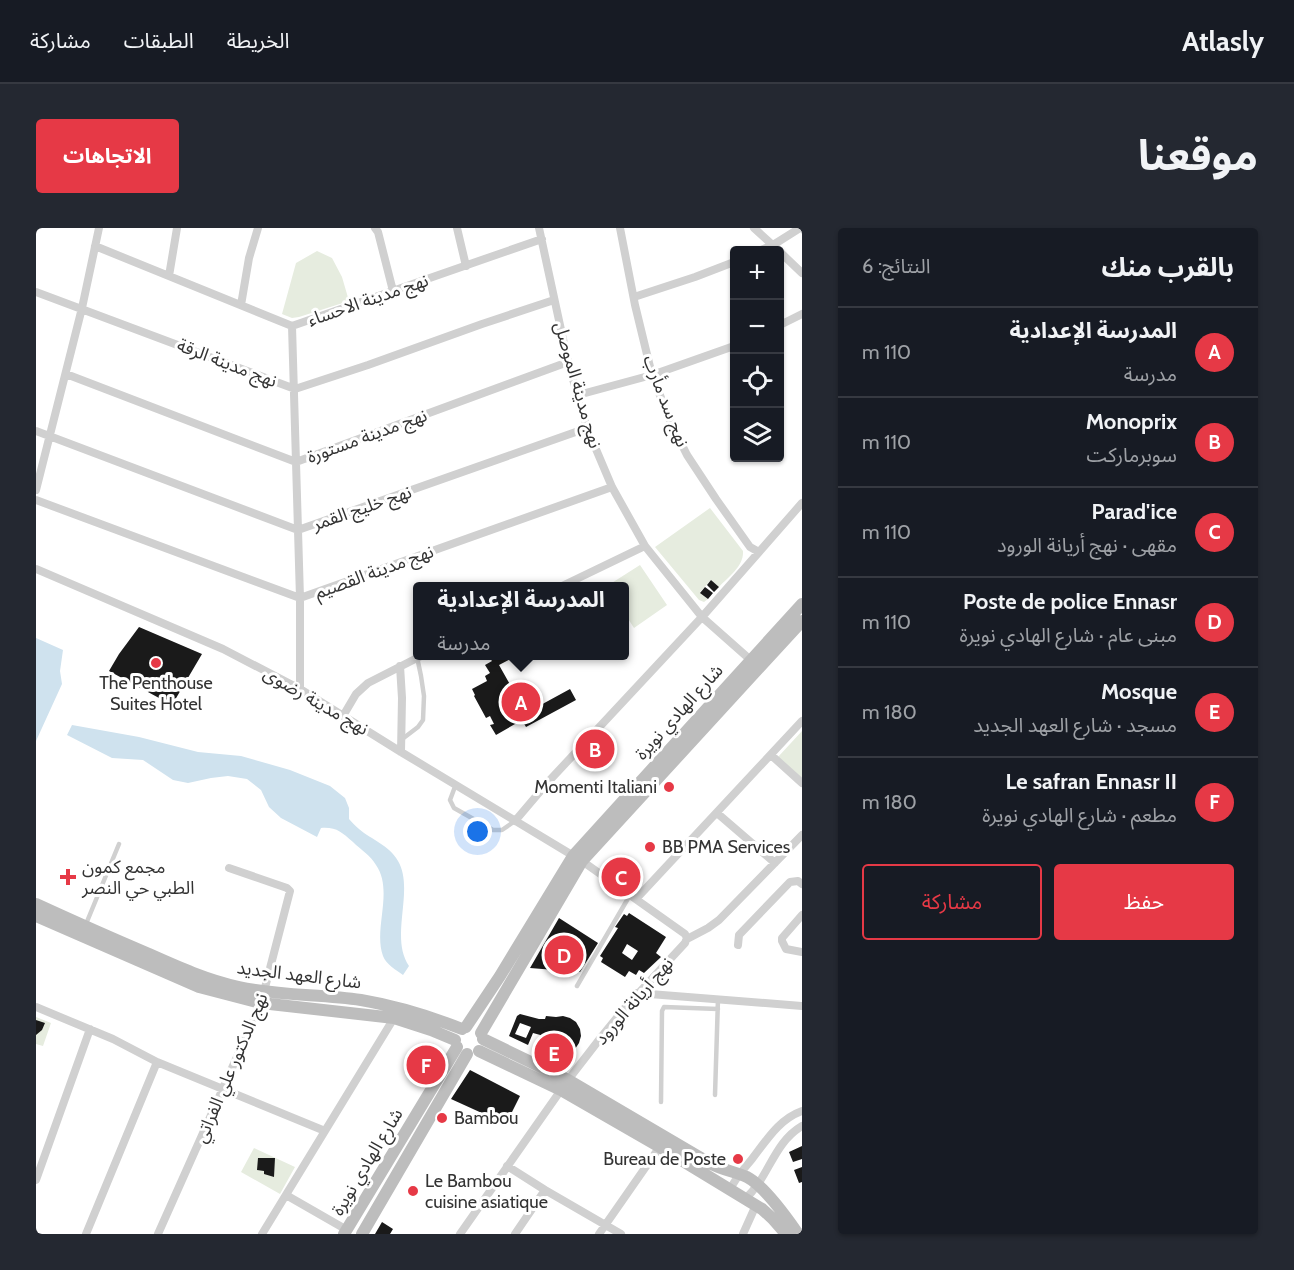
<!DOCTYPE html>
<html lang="ar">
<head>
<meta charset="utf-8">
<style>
	body { margin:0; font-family:Cabin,"Noto Sans Arabic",sans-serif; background:#242831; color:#f1f3f6; direction:rtl }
	.controls { position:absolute; right:18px; top:18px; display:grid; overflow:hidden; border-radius:6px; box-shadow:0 2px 4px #0004 }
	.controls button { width:54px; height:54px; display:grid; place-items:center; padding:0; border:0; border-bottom:2px solid #363941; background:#171b24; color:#f1f3f6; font:30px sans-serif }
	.you { position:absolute; left:442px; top:604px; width:21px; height:21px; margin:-15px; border:4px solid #fff; border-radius:50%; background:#1a73e8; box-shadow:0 0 0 9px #1a73e833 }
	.badge { display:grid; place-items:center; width:39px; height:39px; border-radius:50%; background:#e63946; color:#fff; font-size:20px; font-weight:700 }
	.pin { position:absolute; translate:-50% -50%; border:3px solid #fff; box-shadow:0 2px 6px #0006 }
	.popup { position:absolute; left:377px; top:354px; width:216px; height:78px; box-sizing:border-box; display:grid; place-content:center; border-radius:6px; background:#171b24; filter:drop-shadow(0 2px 4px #0005); font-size:20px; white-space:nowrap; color:#9ea1a6 }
	.popup b { font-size:22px; color:#f1f3f6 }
	.popup::after { content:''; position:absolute; left:50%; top:100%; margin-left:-12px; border:12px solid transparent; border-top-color:#171b24 }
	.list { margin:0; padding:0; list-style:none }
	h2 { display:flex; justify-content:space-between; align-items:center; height:78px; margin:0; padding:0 24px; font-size:26px }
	h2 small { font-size:20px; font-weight:400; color:#9ea1a6 }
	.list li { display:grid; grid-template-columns:39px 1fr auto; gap:18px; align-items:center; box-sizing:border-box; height:90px; padding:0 24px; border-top:2px solid #363941 }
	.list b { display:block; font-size:22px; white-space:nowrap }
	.list p { margin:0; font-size:20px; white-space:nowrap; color:#9ea1a6 }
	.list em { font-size:20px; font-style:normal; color:#9ea1a6 }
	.actions { display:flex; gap:12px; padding:18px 24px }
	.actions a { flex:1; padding:14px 0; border:2px solid #e63946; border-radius:6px; text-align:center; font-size:21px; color:#e63946 }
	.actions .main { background:#e63946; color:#fff }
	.icon { flex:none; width:33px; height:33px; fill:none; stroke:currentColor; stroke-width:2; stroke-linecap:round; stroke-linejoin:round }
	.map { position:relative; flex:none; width:766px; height:1006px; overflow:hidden; direction:ltr; border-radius:6px }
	header { display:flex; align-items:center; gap:36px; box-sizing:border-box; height:84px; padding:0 30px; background:#171b24; border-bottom:2px solid #363941 }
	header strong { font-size:28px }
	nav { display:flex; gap:33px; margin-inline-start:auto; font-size:21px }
	.intro { display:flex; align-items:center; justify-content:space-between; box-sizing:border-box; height:144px; padding:0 36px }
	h1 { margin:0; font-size:42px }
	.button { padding:15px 27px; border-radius:6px; background:#e63946; color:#fff; font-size:21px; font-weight:700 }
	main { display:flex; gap:36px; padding:0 36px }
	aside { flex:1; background:#171b24; border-radius:6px; box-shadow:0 2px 4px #0004 }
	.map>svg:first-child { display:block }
</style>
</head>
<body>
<header>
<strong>Atlasly</strong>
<nav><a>الخريطة</a><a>الطبقات</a><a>مشاركة</a></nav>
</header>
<div class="intro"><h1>موقعنا</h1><a class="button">الاتجاهات</a></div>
<main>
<aside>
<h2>بالقرب منك<small>النتائج: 6</small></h2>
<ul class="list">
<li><span class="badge">A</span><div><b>المدرسة الإعدادية</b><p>مدرسة</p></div><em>110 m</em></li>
<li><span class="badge">B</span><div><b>Monoprix</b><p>سوبرماركت</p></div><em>110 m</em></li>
<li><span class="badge">C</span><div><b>Parad'ice</b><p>مقهى · نهج أريانة الورود</p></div><em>110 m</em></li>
<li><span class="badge">D</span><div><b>Poste de police Ennasr</b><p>مبنى عام · شارع الهادي نويرة</p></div><em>110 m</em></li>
<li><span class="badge">E</span><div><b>Mosque</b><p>مسجد · شارع العهد الجديد</p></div><em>180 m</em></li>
<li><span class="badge">F</span><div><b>Le safran Ennasr II</b><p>مطعم · شارع الهادي نويرة</p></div><em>180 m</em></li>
</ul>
<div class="actions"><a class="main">حفظ</a><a>مشاركة</a></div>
</aside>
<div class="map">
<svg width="766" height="1006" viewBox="0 0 766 1006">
	<rect width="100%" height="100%" fill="#fff"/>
	<path fill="#e6ecdf" d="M281,23L296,30L306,49L313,73L263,89L256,90L246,86L260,35Z
		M674,280L707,323C708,338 693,348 683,359L675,352L664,364L672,371L668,374L663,372L619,319Z
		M604,337L631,377L598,400L589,386L588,358H571Z
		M766,503V550L742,529Z
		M0,789L15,795L7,818L0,816Z
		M218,920L259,939L244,966L205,944Z"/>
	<path fill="#cfe2ee" d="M0,410L27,422L24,443L26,456L0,513Z
		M36,497L103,509L162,524L205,528L254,542L294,558L309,570L313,580V591C316,594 319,598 323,601C336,612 353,617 362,633C379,662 353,709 373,738L367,747C360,742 350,736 347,728C337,701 358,663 340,637C335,628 324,621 317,614C305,604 301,599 285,600L281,609L245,590L233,579L225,562L211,551L192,548L175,550L152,555L137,552L107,532L76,530L31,507Z"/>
	<path fill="#1a1a1a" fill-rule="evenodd" d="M675,352L683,359L678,364L671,357Z
		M669,359L677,365L672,371L664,365Z
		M103,399L166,426L136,477L73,443L83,426Z
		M452,428H480L463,437L490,485L534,461L540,472L490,499L486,492L460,507L454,497L458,496L454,488L450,490L438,468L439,467L436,461L451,453L449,448L454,445L449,437L456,433Z
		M593,685L630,709L620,725L625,729L608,745L603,742L600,747L593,743L589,749L565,734L567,730L564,728L582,700L579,699L588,686L591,688ZM591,716L602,723L596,732L586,725Z
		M523,690L562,715L544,744L494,740Z
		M484,786L503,791H509L510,788L520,789L527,788L534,790L540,794L544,801L545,808L543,815L539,821L532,824L525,825L518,824L512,819L509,813L508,808L497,805L492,817L473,808L481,788ZM484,795L495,799L490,810L479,806Z
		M0,792L9,795L6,802L0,807Z
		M434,842L484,868L470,896L415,871Z
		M766,918V931L757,934L753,924Z
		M222,930H239L238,949L228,946V943L221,942Z
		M766,939V954L763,955L758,942Z
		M346,994L357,1001L354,1006H339Z"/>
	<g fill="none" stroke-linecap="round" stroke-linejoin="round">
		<path stroke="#d0d0d0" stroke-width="4.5" d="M365,512L382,499L387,492L388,468L385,448L381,429
			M420,556L414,572L418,580L457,602H466L479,593
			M50,696L83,616
			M541,758L594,667
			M679,867L682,771
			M625,874L626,783L628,779L682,781"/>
		<path stroke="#d0d0d0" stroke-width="8" d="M339,0L342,4L357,63
			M421,0L430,38
			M503,0L532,134L551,200L576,259L609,318L666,389L718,435
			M584,0L599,77L616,147L635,195L651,227L680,271L714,319L723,324
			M718,0L742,22
			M59,18L256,98L506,11
			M725,22L737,17L764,0
			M744,24L766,45
			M133,48L141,0
			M0,64L259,161L332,137L446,96L518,72
			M598,69L659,49L698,34
			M205,77L213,30L222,0
			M744,97L766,86
			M256,98L264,370V461
			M30,146L260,234L532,134
			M542,167L616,147L698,118
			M0,203L262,302L551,200
			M0,262L46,80L63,0
			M0,272L264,370L576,259
			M0,341L187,421L264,461L365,524L546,633L649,706L651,710L649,715L588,781L566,808L532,852L424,1006
			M526,358L609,318
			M364,438L366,470L365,524
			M307,488L320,466L332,455L385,428
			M735,527L766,555
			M681,585L739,635
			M479,593L513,553L666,389L766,275
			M600,671L766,493
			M766,687L746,710V713L750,721L766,724
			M651,711L672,700L683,692L766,607
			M702,717L703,707L754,654L762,653L766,656
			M601,765L766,778
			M0,779L77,811L121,834L289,903
			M471,938L509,962L585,1006
			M0,952L54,801
			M694,962C699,950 708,941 716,931C730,913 743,891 766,883
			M250,967L311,1002
			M709,971C733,950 737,915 766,898
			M50,1006L121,834
			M122,1006L225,775L254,663L251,660L193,640
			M226,1006L358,790
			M479,1006L509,962
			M563,1006L625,917
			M707,1006L720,977"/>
		<path stroke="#bdbdbd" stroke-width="12" d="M0,676C37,693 75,710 113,726C142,739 171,752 203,759C243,768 285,766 325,772C360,778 393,788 426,801
			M0,688L163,759L225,775L358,790L395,802L419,812
			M430,799L464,748L537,628L766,376
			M445,805L546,633L766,393
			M447,811L532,852L675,936C687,942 700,944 711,949C728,958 751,990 762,1006
			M443,823L525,862L624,919L726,981L737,991L750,1006
			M308,1006L421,819
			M326,1006L431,826"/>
	</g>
	<g fill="#e63946" stroke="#fff" stroke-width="2">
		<circle cx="120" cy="435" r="6"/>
		<circle cx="633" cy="559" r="6"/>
		<circle cx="614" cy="619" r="6"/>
		<path d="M29 640h6v6h6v6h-6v6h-6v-6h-6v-6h6z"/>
		<circle cx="406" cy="890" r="6"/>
		<circle cx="702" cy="931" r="6"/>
		<circle cx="377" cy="963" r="6"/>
	</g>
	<g text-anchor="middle" stroke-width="6" stroke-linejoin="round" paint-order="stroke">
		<g font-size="18" fill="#333" stroke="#fff">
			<text transform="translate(332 72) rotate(-19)" y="6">نهج مدينة الاحساء</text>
			<text transform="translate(191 135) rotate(21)" y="6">نهج مدينة الرقة</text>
			<text transform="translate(542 157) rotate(74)" y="6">نهج مدينة الموصل</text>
			<text transform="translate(630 173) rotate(69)" y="6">نهج سد مأرب</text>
			<text transform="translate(331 208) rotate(-20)" y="6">نهج مدينة مستورة</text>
			<text transform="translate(326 280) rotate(-19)" y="6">نهج خليج القمر</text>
			<text transform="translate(338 344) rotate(-20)" y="6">نهج مدينة القصيم</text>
			<text transform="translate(280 473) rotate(30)" y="6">نهج مدينة رضوى</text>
			<text transform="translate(643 484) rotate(-48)" y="6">شارع الهادي نويرة</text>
			<text transform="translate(263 747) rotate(7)" y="6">شارع العهد الجديد</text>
			<text transform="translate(598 773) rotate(-49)" y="6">نهج أريانة الورود</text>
			<text transform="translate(195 840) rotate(-67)" y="6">نهج الدكتور علي الفراتي</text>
			<text transform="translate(331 934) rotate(-59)" y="6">شارع الهادي نويرة</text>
		</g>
		<g font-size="18" fill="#333" stroke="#fff" text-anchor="start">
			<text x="120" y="461" text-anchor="middle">The Penthouse<tspan x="120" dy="21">Suites Hotel</tspan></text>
			<text x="621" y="565" text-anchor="end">Momenti Italiani</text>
			<text x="626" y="625">BB PMA Services</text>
			<text x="46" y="645">مجمع كمون<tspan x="46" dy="21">الطبي حي النصر</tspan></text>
			<text x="418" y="896">Bambou</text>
			<text x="690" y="937" text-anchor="end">Bureau de Poste</text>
			<text x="389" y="959">Le Bambou<tspan x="389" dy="21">cuisine asiatique</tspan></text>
		</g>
	</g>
</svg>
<div class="controls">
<button>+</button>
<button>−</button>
<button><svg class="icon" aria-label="locate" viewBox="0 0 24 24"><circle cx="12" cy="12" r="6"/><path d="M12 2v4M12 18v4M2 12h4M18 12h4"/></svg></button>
<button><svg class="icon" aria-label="layers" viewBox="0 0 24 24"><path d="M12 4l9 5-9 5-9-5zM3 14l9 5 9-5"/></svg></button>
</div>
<div class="you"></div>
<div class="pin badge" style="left:485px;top:474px">A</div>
<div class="popup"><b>المدرسة الإعدادية</b>مدرسة</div>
<div class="pin badge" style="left:559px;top:521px">B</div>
<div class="pin badge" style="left:585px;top:649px">C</div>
<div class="pin badge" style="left:528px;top:727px">D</div>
<div class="pin badge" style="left:518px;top:825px">E</div>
<div class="pin badge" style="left:390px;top:837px">F</div>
</div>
</main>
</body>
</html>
